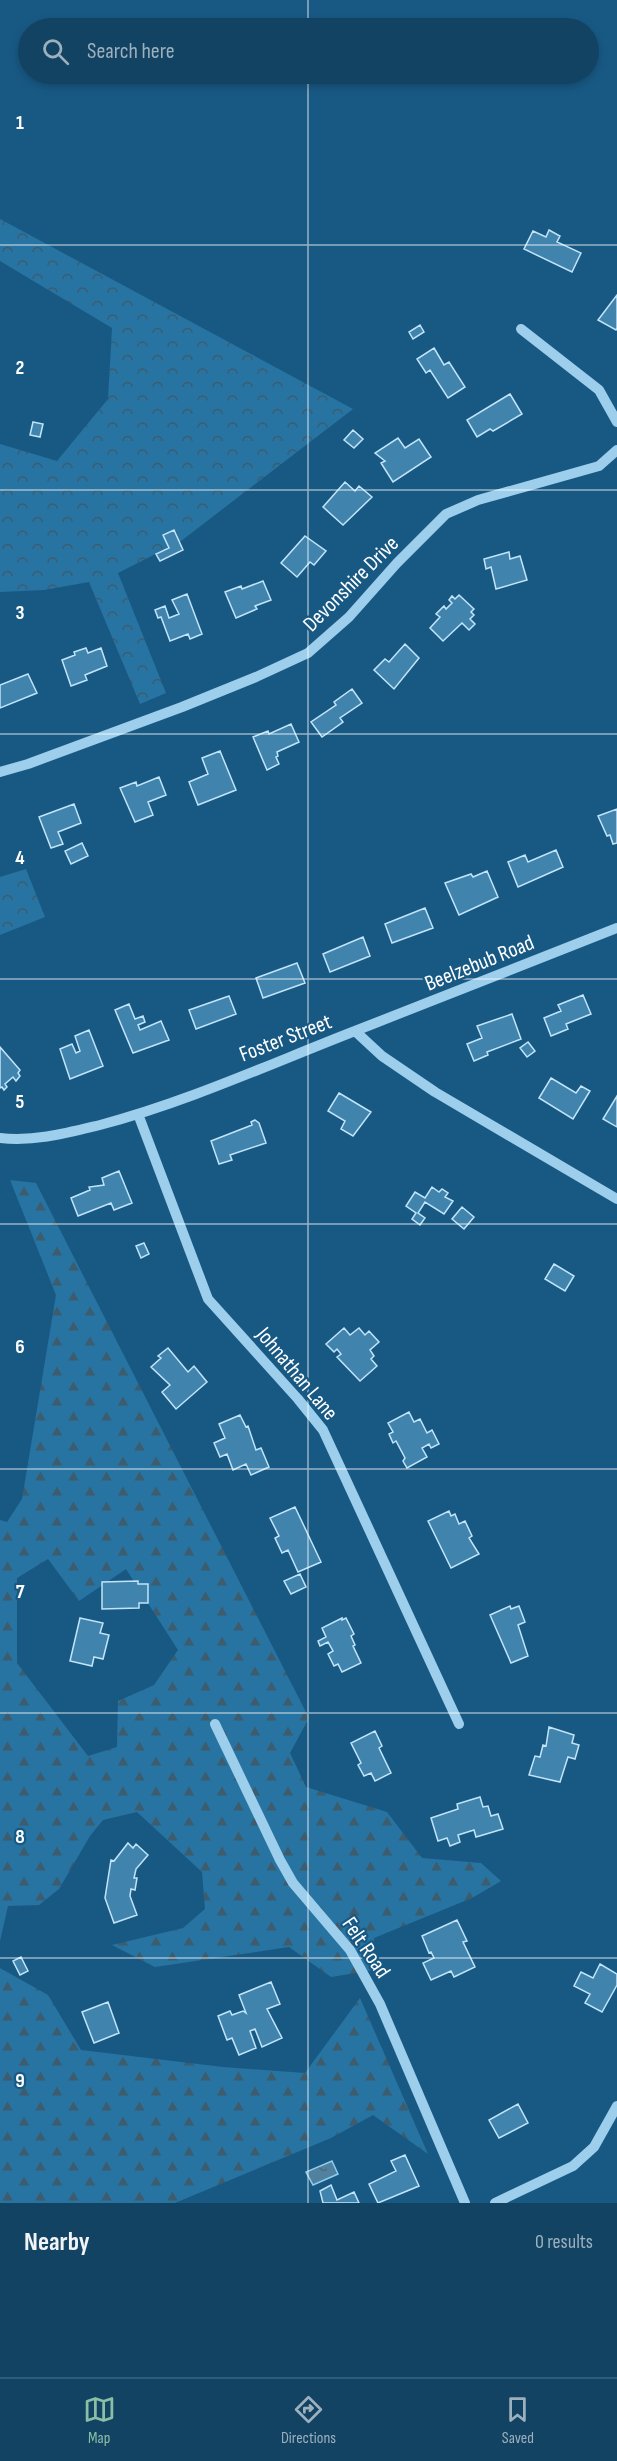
<!DOCTYPE html>
<html lang="en">
<head>
<meta charset="utf-8">
<style>
	body { margin:0; font-family:"Sofia Sans Condensed",sans-serif; background:#1f4e6c; color:#f1f3f6 }
	.list { margin:0; padding:0; list-style:none }
	h2 { display:flex; justify-content:space-between; align-items:center; height:78px; margin:0; padding:0 24px; font-size:26px }
	h2 small { font-size:20px; font-weight:400; color:#9cb0be }
	.icon { flex:none; width:33px; height:33px; fill:none; stroke:currentColor; stroke-width:2; stroke-linecap:round; stroke-linejoin:round }
	.map { position:relative; flex:none; width:617px; height:2203px; overflow:hidden }
	.search { position:absolute; background:#124363; box-shadow:0 3px 9px #0003; left:18px; right:18px; top:18px; height:66px; display:flex; align-items:center; gap:15px; box-sizing:border-box; padding:0 21px; border-radius:33px; color:#9cb0be; font-size:22px }
	.sheet { height:174px; background:#124363 }
	nav { display:flex; justify-content:space-around; align-items:center; box-sizing:border-box; height:84px; border-top:2px solid #315c78; background:#124363; font-size:16px; color:#9cb0be }
	nav a { display:grid; justify-items:center; gap:3px }
	nav .on { color:#8abfa5 }
	.map>svg:first-child { display:block }
</style>
</head>
<body>
<div class="map">
<svg width="617" height="2203" viewBox="0 0 617 2203">
	<defs>
		<pattern id="forest-firs" width="22" height="20" patternUnits="userSpaceOnUse" patternTransform="scale(1.5)"><rect width="22" height="20" fill="#2773a1"/><path d="M5 1l3.5 6h-7zM16 11l3.5 6h-7z" fill="#3d5c6e"/></pattern>
		<pattern id="park-crowns" width="20" height="18" patternUnits="userSpaceOnUse" patternTransform="scale(1.5)"><rect width="20" height="18" fill="#2773a1"/><path d="M2 6a3 3 0 1 1 6 0M12 15a3 3 0 1 1 6 0" fill="none" stroke="#3d5c6e"/></pattern>
		<pattern id="water-ripples" width="26" height="14" patternUnits="userSpaceOnUse" patternTransform="scale(1.5)"><rect width="26" height="14" fill="#50819f"/><path d="M2 4q2-2 4 0t4 0M15 11q2-2 4 0t4 0" fill="none" stroke="#4e697a"/></pattern>
	</defs>
	<rect width="100%" height="100%" fill="#185984"/>
	<path fill="url(#forest-firs)" fill-rule="evenodd" d="M10,1180L36,1183L309,1718L290,1753L306,1787L387,1812L422,1858L481,1863L501,1881L472,1898L374,1938V1970L331,1977L289,1947L155,1967L112,1945L183,1928L205,1909L202,1872L137,1812L103,1820L90,1836L59,1889L39,1905L8,1906L0,1941V1520L7,1522L22,1499L56,1295ZM48,1559L79,1601L126,1569L178,1650L154,1685L118,1701L117,1747L88,1756L17,1663V1578Z
		M0,1968L48,1995L81,2050L223,2067L305,2073L360,1998L428,2154L373,2115L331,2138L175,2203H0Z"/>
	<path fill="url(#park-crowns)" d="M0,219L353,409L181,541L118,573L166,693L140,704L89,582L44,590L0,592V444L57,461L108,399L112,328L0,261Z
		M26,869L45,917L0,935V877Z"/>
	<path fill="url(#water-ripples)" stroke="#8fccef" stroke-width="1.5" d="M332,2161L338,2174L313,2185L306,2172Z"/>
	<path fill="#4084ad" stroke="#c2e4f9" stroke-width="1.5" d="M549,230L560,236L557,242L581,253L572,272L524,249L533,231L546,237Z
		M617,295V328L616,330L598,320Z
		M420,325L424,332L413,339L409,332Z
		M434,348L444,365L449,362L465,387L448,398L430,370L426,373L417,359Z
		M510,394L522,414L493,431L490,429L477,437L467,420Z
		M33,422L43,424L40,437L30,435Z
		M353,430L363,439L354,448L344,440Z
		M398,438L405,448L419,439L431,457L393,482L381,463L385,461L375,453Z
		M345,482L355,491L359,486L372,497L343,525L323,507Z
		M174,530L183,550L160,561L156,554L169,548L163,535Z
		M305,536L326,551L314,565L310,562L297,577L281,563Z
		M509,552L510,559L520,556L527,580L496,589L491,567L486,569L484,559Z
		M263,581L271,600L255,606L257,609L236,618L225,592L241,586L242,589Z
		M187,594L202,634L190,639L188,634L170,641L161,617L158,618L155,610L165,606L169,618L179,614L172,600Z
		M459,595L474,609L471,612L474,615L470,619L475,624L469,630L462,623L443,641L430,628L440,617L436,614L444,606L446,609L452,603L449,600L452,596L455,599Z
		M405,644L419,658L394,689L374,670L385,659L389,662Z
		M86,648L88,653L101,648L107,666L85,675L87,680L71,686L62,660L75,655L74,652Z
		M28,674L37,693L0,708V685Z
		M352,689L362,703L340,718L343,722L322,737L311,722L336,705L334,702Z
		M291,724L299,742L277,752L278,756L276,757L279,764L267,770L253,737L268,731L269,734Z
		M220,751L236,790L198,805L189,782L208,774L202,758Z
		M159,777L166,795L148,802L153,815L135,822L120,788L136,782L137,786Z
		M74,804L81,823L58,832L63,844L51,848L39,817Z
		M617,809V843L613,844L610,835L607,836L598,816Z
		M82,843L88,856L71,864L65,851Z
		M556,850L563,867L518,887L508,862L525,855L528,862Z
		M487,871L498,897L459,915L445,883L471,874L473,877Z
		M425,908L433,928L392,943L385,924Z
		M363,937L370,956L330,972L323,954Z
		M297,963L305,983L263,998L256,978Z
		M583,995L591,1014L566,1024L568,1029L551,1036L544,1018L561,1011L558,1005Z
		M229,996L236,1014L196,1029L189,1010Z
		M129,1004L135,1019L143,1016L145,1022L138,1025L140,1030L161,1021L169,1040L133,1053L115,1010Z
		M512,1014L521,1039L487,1052L488,1055L474,1061L467,1044L482,1038L477,1026Z
		M89,1030L103,1066L70,1079L60,1049L72,1044L76,1053L80,1051L75,1036Z
		M528,1042L535,1051L527,1057L520,1048Z
		M0,1047L20,1070L18,1073L20,1076L16,1081L13,1077L5,1084L7,1087L4,1090L2,1087L0,1088Z
		M551,1078L576,1093L581,1086L590,1091L573,1119L539,1098Z
		M339,1093L371,1112L353,1136L341,1129L345,1121L328,1111Z
		M617,1096V1127L603,1119Z
		M255,1120L259,1123L266,1143L230,1155L232,1160L219,1164L211,1141L252,1125L251,1122Z
		M119,1171L132,1203L114,1210L111,1203L78,1216L71,1198L90,1190L89,1187L104,1185L102,1178Z
		M432,1187L439,1192L442,1189L448,1193L445,1197L453,1201L444,1214L425,1202L418,1213L425,1218L420,1225L412,1219L416,1213L406,1206L415,1192L425,1198Z
		M462,1207L474,1217L464,1229L452,1219Z
		M144,1243L149,1254L141,1258L136,1246Z
		M554,1264L574,1276L565,1291L545,1279Z
		M344,1328L350,1335L359,1328L365,1335L369,1331L379,1342L370,1350L374,1356L371,1359L377,1366L360,1381L337,1357L341,1354L337,1349L334,1352L326,1344Z
		M168,1348L188,1372L194,1366L207,1382L176,1409L162,1392L170,1385L151,1367L161,1358L158,1356Z
		M409,1412L414,1422L420,1419L427,1433L432,1430L439,1444L431,1448L429,1444L422,1448L427,1457L407,1468L403,1461L405,1458L396,1441L393,1443L389,1434L393,1432L388,1423Z
		M240,1415L246,1427L248,1426L256,1450L261,1448L269,1467L251,1475L246,1464L233,1470L227,1454L220,1457L214,1443L225,1438L219,1424Z
		M295,1507L321,1562L298,1572L288,1550L282,1553L275,1538L279,1536L270,1518Z
		M449,1511L451,1516L455,1514L459,1524L465,1521L472,1536L469,1538L479,1554L451,1568L428,1521Z
		M300,1574L306,1587L291,1594L284,1581Z
		M138,1581V1584H148V1603H139V1608L102,1609V1582Z
		M510,1606L511,1609L519,1606L525,1622L518,1625L528,1656L511,1663L490,1615Z
		M80,1618L103,1623L100,1633L109,1635L103,1659L94,1657L92,1666L70,1661Z
		M342,1618V1620L346,1618L354,1634L351,1636L355,1645L353,1646L361,1663L342,1672L338,1664L334,1666L328,1654L333,1651L328,1642L320,1646L318,1641L326,1637L322,1628Z
		M549,1727L574,1735L572,1743L579,1745L575,1759L568,1757L560,1782L529,1775L535,1756L540,1757L543,1745L546,1746Z
		M375,1731L382,1746L379,1748L391,1773L375,1781L371,1773L364,1776L358,1765L361,1763L351,1743Z
		M480,1797L483,1807L488,1806L491,1816L498,1814L503,1829L476,1837L474,1830L458,1835L460,1842L450,1846L447,1838L438,1841L431,1818L458,1809L457,1804Z
		M128,1843L133,1848L136,1844L148,1855L136,1869L134,1878H137L135,1890L131,1889L130,1896L137,1915L114,1923L105,1898L111,1860L114,1861Z
		M457,1920L467,1941L463,1942L475,1967L454,1977L451,1971L431,1980L423,1963L434,1958L431,1952L429,1953L422,1936Z
		M21,1957L28,1971L20,1975L13,1961Z
		M600,1964L617,1974V1985L602,2012L585,2003L590,1994L574,1986L581,1972L593,1978Z
		M271,1982L280,2004L267,2009L282,2038L262,2047L255,2029L250,2031L256,2048L239,2055L232,2038L227,2040L218,2016L230,2011L232,2015L243,2011L246,2013L239,1995Z
		M108,2002L119,2033L94,2043L82,2012Z
		M518,2104L528,2123L499,2138L489,2120Z
		M405,2155L419,2186L378,2203L369,2184L396,2171L391,2161Z
		M331,2185L337,2200L354,2192L359,2203H323L320,2191Z"/>
	<g fill="none" stroke-linecap="round" stroke-linejoin="round">
		<path stroke="#9dceec" stroke-width="10" d="M521,329L599,390L617,422
			M0,772L28,764L182,707L256,677L308,653L349,617L397,563L446,514L478,500L599,466L617,450
			M355,1031L617,928
			M138,1114L208,1299L298,1399L323,1430L459,1724
			M0,1138C34,1142 67,1133 100,1125C187,1102 270,1064 355,1031L382,1056L435,1092L617,1199
			M215,1724L280,1860L293,1883L350,1950L380,2004L465,2203
			M495,2203L573,2166L594,2147L617,2106"/>
	</g>
	<path fill="none" stroke="#fff" stroke-width="1.5" stroke-opacity="0.55" d="M308,0V28M308,74V2203M0,245H617M0,490H617M0,734H617M0,979H617M0,1224H617M0,1469H617M0,1713H617M0,1958H617"/>
	<g text-anchor="middle" stroke-width="4.5" stroke-linejoin="round" paint-order="stroke">
		<g font-size="22" fill="#fff" stroke="#185984">
			<text transform="translate(350 583) rotate(-45)" y="8">Devonshire Drive</text>
			<text transform="translate(479 962) rotate(-22)" y="8">Beelzebub Road</text>
			<text transform="translate(285 1037) rotate(-21)" y="8">Foster Street</text>
			<text transform="translate(298 1373) rotate(50)" y="8">Johnathan Lane</text>
			<text transform="translate(367 1947) rotate(56)" y="8">Felt Road</text>
		</g>
	</g>
	<g font-size="20" text-anchor="middle" font-weight="bold" fill="#fff" stroke="#185984" stroke-width="4.5" stroke-linejoin="round" paint-order="stroke">
		<text x="20" y="129">1</text>
		<text x="20" y="374">2</text>
		<text x="20" y="619">3</text>
		<text x="20" y="864">4</text>
		<text x="20" y="1108">5</text>
		<text x="20" y="1353">6</text>
		<text x="20" y="1598">7</text>
		<text x="20" y="1843">8</text>
		<text x="20" y="2087">9</text>
	</g>
</svg>
<div class="search"><svg class="icon" aria-label="search" viewBox="0 0 24 24"><circle cx="10" cy="10" r="6"/><path d="M15 15l6 6"/></svg>Search here</div>
</div>
<section class="sheet">
<h2>Nearby<small>0 results</small></h2>
<ul class="list">
</ul>
</section>
<nav>
<a class="on"><svg class="icon" aria-label="map" viewBox="0 0 24 24"><path d="M3 6l6-2 6 2 6-2v14l-6 2-6-2-6 2zM9 4v14M15 6v14"/></svg>Map</a>
<a><svg class="icon" aria-label="directions" viewBox="0 0 24 24"><path d="M12 3l9 9-9 9-9-9zM9 14v-3h6M13 9l2 2-2 2"/></svg>Directions</a>
<a><svg class="icon" aria-label="saved" viewBox="0 0 24 24"><path d="M7 4h10v16l-5-4-5 4z"/></svg>Saved</a>
</nav>
</body>
</html>
